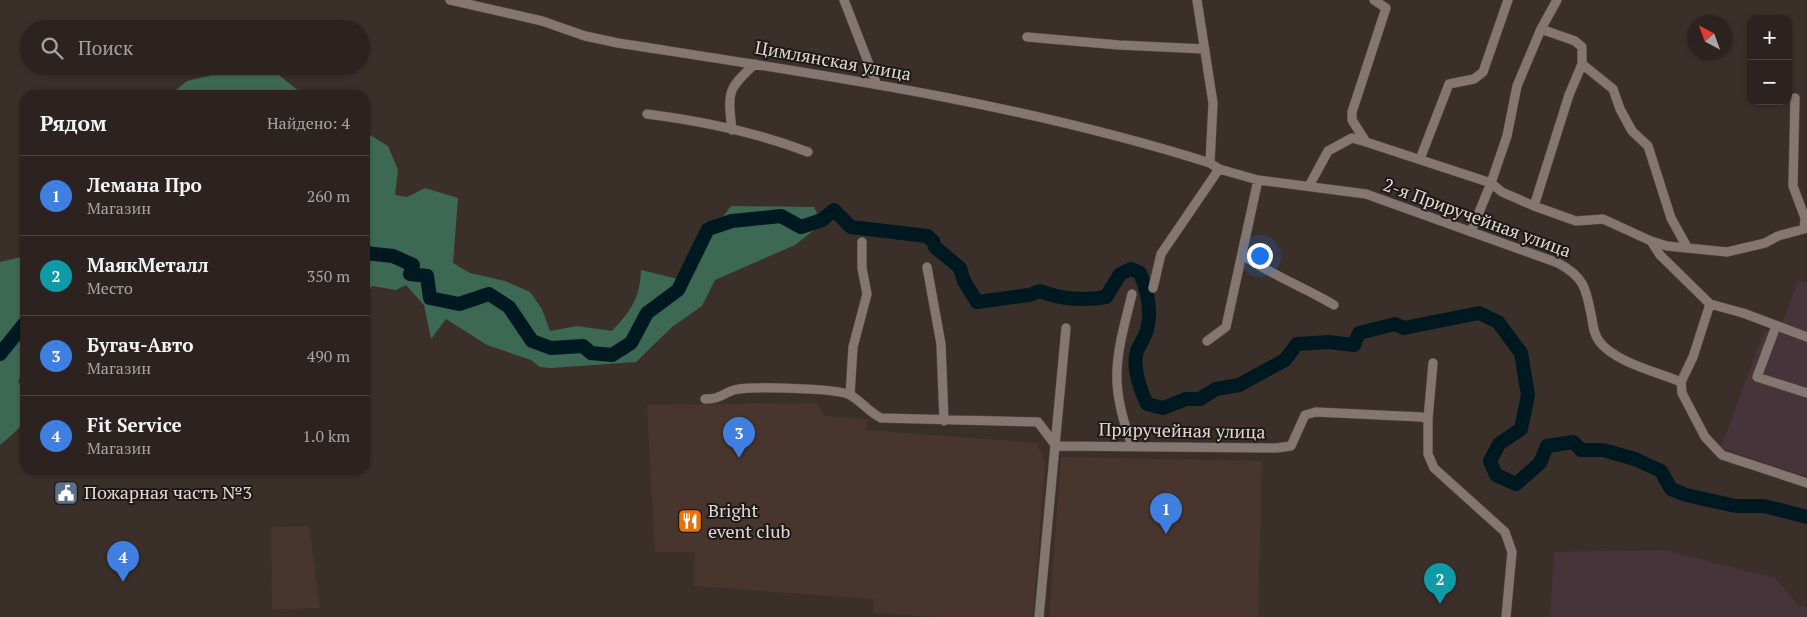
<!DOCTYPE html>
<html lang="ru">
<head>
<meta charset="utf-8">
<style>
	body { margin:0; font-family:"PT Serif",serif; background:#342b29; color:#f1f3f6 }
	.controls { position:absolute; right:15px; top:15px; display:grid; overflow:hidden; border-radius:10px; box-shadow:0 1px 4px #0004 }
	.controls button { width:45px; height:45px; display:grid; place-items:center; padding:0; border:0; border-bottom:1px solid #48403e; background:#2c2320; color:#f1f3f6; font:25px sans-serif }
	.compass { position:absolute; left:1687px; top:15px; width:45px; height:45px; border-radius:50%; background:#2c2320; box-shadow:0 1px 4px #0004; rotate:319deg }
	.you { position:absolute; left:1259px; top:255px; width:18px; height:18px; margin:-12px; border:4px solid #fff; border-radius:50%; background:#1a73e8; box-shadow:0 0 0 8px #1a73e833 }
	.badge { display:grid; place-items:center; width:32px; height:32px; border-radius:50%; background:#1a73e8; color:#fff; font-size:16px; font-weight:700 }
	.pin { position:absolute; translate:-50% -41px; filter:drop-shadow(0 1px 2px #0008) }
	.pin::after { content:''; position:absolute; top:26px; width:18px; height:15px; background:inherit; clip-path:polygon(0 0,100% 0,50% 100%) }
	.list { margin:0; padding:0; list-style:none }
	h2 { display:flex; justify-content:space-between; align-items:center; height:65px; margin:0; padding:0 20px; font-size:21px }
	h2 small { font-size:16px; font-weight:400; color:#a6a4a5 }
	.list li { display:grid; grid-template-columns:32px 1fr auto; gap:15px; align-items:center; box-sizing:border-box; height:80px; padding:0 20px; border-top:1px solid #48403e }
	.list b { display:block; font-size:19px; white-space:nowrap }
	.list p { margin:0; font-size:16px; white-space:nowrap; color:#a6a4a5 }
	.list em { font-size:16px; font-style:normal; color:#a6a4a5 }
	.icon { flex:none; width:28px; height:28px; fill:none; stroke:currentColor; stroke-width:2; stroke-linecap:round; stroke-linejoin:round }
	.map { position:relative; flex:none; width:1807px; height:617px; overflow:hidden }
	.search { position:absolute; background:#2c2320; box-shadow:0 1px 4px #0004; left:20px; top:20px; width:350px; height:55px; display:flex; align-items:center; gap:12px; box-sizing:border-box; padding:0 18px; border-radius:28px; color:#a6a4a5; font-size:19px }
	.panel { position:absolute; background:#2c2320; box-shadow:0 1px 4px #0004; left:20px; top:90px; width:350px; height:385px; border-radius:15px }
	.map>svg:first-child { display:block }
</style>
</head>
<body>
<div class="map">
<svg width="1807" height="617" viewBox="0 0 1807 617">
	<rect width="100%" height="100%" fill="#3b2f2a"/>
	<path fill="#48362e" d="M817,403L825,416L867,419L866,430L1037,443L1045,462L1033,617H936L873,613L874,599L694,586L695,552H655L647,405Z
		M1061,457L1262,461L1258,617H1049Z
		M309,526L320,608L272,609L271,527Z"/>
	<path fill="#47333a" d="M1798,280L1807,283V477L1721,448L1764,331L1778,336Z
		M1664,550L1775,578L1799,606L1807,607V617H1550L1554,552Z"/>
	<path fill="#3d6854" d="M234,70L275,72L304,95H170L187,81Z
		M365,132L388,146L398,170L395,195L407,197L425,188L458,198L453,263L470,273L505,281L530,292L542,309L550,331L577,326L612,331C631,311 640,298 641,270L678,279L704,222L720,221L731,206L814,207L822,224L795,245L715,280L702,306L672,327L636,362L551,368L540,367L531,360L487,345L446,319L431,339L424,305L406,285L396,290L372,286L365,298Z
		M25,256V368L18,382L25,388C25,423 28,422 0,445V262Z"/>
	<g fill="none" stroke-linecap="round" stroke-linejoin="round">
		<path stroke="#001920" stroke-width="14" d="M365,253L393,256L413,265L410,274L427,276L430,298L459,304L489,294L509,307L532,341L551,348L583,346L591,353L612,355L631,343L647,313L678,290L708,229L732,221L781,216L801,227L822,220L834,210L851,227L927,236L933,241L935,247L960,268L964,281L977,302L1029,295L1040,291C1059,299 1085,301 1106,297L1120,274L1131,269L1140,273C1147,290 1152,311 1147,330C1145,337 1140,344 1137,351C1132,368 1140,389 1147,404L1163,408L1186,399H1200L1216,389L1239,385L1285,360L1297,344L1329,342L1354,345L1359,333L1395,324L1404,328L1479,313L1498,322L1521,353L1528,395L1521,429L1499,444L1490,461L1496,475L1516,484L1540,463L1547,446L1573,442L1581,450H1603L1635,459L1661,471L1671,489L1686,495L1736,506H1764L1807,517
			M0,354L25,323"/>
		<defs>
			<path id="minor" d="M450,0L542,21L585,36L618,43C817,74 1017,102 1210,163L1219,169L1258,180L1366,194L1558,263C1586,278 1586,290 1592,319C1593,327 1594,334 1599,341C1614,362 1657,372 1681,382L1682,393L1705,437L1722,455L1807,483
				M844,0L877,85
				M1197,0L1213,103L1210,163
				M1541,29L1575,41L1582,47V64L1613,89L1620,109L1632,131L1648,146L1671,218L1687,247
				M1027,37L1119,45L1205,49
				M647,114C702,121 756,132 808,152
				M732,130C728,93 726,90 755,64
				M1366,142L1491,183L1502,192L1534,206L1576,221L1603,219L1651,241L1660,255L1710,304L1693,357L1681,382
				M1420,159L1449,84L1474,79L1483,72L1508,0
				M1309,186L1328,151L1352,138L1366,142L1352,120V112L1386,8L1374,0
				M1534,206L1569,95L1582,64
				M1471,232L1491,183L1507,136L1517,86L1541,29L1557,0
				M1651,241L1667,246L1727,252L1765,243L1778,236L1804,229L1805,218L1793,186L1795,98
				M1243,255C1271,275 1304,287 1334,305
				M927,267L941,344L944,421
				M1153,288L1161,254L1219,169
				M1132,294C1116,358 1108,382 1132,445
				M1710,304L1743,313L1807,337
				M1776,326L1757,377L1807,393
				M1207,341L1226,327L1258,180
				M850,395L853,347L867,294L862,268V242
				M705,399C721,399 721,394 734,390C750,386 836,388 850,395C861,401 869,412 881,418L1038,422L1056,446L1276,448L1291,446L1305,415L1316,412L1421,417L1428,419V454L1434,468L1505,532L1512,552L1506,617
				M1428,419L1433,363
				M1039,617L1066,328"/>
		</defs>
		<use href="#minor" stroke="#574d49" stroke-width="10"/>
		<use href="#minor" stroke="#847670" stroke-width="9"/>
	</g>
	<defs>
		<symbol id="civic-square" viewBox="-11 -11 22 22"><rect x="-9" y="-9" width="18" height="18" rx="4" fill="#5c6f8a" stroke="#1e1816"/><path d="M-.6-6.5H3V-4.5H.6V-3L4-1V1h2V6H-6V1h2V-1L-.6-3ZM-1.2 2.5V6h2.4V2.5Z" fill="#fff"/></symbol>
		<symbol id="restaurant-square" viewBox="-11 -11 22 22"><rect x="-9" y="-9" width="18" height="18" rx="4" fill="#e8710a" stroke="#1e1816"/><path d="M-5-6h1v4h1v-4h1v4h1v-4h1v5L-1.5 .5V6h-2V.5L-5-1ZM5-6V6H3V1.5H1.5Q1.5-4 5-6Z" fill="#fff"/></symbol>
	</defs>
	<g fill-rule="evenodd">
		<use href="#civic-square" x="52" y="479" width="28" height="28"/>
		<use href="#restaurant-square" x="676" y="507" width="28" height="28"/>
	</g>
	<g text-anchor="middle" stroke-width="4" stroke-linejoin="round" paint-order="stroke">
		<g font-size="18" fill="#e1d9d6" stroke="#1e1816">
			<text transform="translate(833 61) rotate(10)" y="6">Цимлянская улица</text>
			<text transform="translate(1477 218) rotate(20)" y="6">2-я Приручейная улица</text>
			<text transform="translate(1182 431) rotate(1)" y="6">Приручейная улица</text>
		</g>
		<g font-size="18" fill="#e1d9d6" stroke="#1e1816" text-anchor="start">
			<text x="84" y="499">Пожарная часть №3</text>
			<text x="708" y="517">Bright<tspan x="708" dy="21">event club</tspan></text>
		</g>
	</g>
</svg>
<div class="controls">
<button>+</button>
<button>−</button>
</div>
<svg class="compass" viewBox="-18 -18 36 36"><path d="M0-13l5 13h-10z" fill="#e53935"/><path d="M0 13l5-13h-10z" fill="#a6a4a5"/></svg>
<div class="you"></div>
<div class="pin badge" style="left:1166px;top:534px;background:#3f7fe0">1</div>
<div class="pin badge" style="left:1440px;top:604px;background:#0f9aa8">2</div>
<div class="pin badge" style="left:739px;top:458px;background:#3f7fe0">3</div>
<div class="pin badge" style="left:123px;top:582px;background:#3f7fe0">4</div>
<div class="search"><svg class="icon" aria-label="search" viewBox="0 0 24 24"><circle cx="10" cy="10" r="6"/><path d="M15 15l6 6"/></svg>Поиск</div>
<section class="panel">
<h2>Рядом<small>Найдено: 4</small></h2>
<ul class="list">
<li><span class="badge" style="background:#3f7fe0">1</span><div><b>Лемана Про</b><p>Магазин</p></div><em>260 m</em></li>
<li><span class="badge" style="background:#0f9aa8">2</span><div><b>МаякМеталл</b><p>Место</p></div><em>350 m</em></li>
<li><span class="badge" style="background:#3f7fe0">3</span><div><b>Бугач-Авто</b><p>Магазин</p></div><em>490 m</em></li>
<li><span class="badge" style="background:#3f7fe0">4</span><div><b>Fit Service</b><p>Магазин</p></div><em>1.0 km</em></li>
</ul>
</section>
</div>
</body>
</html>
